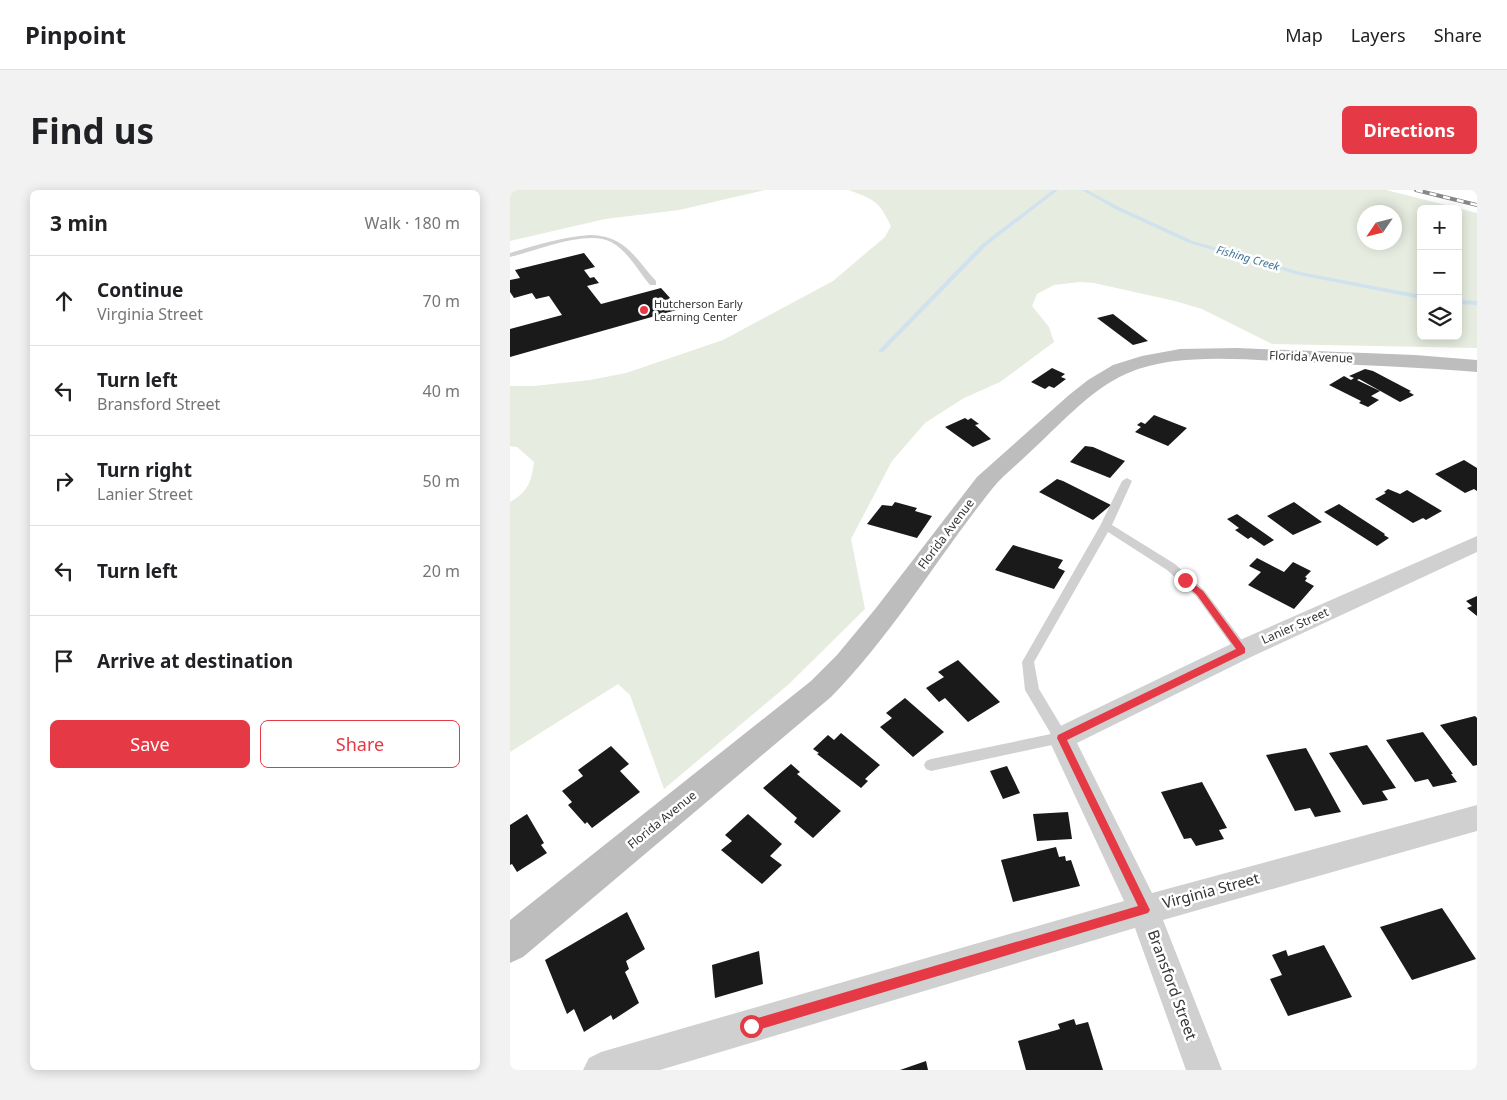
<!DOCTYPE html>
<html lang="en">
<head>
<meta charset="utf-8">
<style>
	body { margin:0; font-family:"Noto Sans",sans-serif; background:#f2f2f2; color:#202124 }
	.controls { position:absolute; right:15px; top:15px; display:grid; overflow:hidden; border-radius:8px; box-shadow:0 2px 12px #0003 }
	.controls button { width:45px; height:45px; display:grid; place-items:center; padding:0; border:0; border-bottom:1px solid #e0e0e0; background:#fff; color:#202124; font:25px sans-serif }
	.compass { position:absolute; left:847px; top:15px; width:45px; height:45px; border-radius:50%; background:#fff; box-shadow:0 2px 12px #0003; rotate:235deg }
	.stop { position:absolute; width:15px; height:15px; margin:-11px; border:4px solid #e63946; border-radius:50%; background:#fff }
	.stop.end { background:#e63946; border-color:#fff; box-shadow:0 1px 5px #0008 }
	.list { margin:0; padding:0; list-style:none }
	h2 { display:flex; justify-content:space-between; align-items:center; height:65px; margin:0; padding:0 20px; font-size:21px }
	h2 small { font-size:16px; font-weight:400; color:#757577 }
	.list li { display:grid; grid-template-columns:32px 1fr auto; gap:15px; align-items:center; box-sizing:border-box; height:90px; padding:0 20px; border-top:1px solid #e0e0e0 }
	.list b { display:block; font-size:19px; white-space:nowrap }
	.list p { margin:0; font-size:16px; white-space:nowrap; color:#757577 }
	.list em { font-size:16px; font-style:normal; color:#757577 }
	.actions { display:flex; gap:10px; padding:15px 20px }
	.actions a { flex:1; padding:11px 0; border:1px solid #e63946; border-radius:8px; text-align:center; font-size:18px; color:#e63946 }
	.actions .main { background:#e63946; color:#fff }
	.icon { flex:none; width:28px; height:28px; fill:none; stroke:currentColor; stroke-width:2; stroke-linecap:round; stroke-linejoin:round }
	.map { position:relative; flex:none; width:967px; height:880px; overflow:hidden; border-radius:8px }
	header { display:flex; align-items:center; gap:30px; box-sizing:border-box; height:70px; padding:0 25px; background:#fff; border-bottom:1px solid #e0e0e0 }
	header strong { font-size:24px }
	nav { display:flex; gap:28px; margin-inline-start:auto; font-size:18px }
	.intro { display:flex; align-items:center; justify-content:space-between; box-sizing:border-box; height:120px; padding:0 30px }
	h1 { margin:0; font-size:35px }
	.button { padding:12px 22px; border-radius:8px; background:#e63946; color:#fff; font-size:18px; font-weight:700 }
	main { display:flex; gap:30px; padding:0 30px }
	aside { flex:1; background:#fff; border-radius:8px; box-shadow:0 2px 12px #0003 }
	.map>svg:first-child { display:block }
</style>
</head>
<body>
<header>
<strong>Pinpoint</strong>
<nav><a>Map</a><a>Layers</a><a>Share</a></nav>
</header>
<div class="intro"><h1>Find us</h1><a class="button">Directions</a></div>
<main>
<aside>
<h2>3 min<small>Walk · 180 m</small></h2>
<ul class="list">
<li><svg class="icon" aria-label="ahead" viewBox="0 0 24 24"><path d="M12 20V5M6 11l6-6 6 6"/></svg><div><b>Continue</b><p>Virginia Street</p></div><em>70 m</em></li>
<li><svg class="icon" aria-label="left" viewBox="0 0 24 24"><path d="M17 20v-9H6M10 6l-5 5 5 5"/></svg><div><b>Turn left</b><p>Bransford Street</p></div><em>40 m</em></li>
<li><svg class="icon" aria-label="right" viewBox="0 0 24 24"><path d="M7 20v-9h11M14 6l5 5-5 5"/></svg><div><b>Turn right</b><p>Lanier Street</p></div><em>50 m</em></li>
<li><svg class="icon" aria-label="left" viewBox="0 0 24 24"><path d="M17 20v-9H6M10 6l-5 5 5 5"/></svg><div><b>Turn left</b></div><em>20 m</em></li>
<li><svg class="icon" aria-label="arrive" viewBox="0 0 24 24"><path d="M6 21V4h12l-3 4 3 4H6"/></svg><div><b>Arrive at destination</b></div></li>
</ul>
<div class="actions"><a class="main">Save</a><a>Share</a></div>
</aside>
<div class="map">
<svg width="967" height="880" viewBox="0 0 967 880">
	<rect width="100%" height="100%" fill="#fff"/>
	<path fill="#e6ecdf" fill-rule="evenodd" d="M0,0H255L169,20L95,29L0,51Z
		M338,0H876L967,23V158L762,154L692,119L665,111L584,93L570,92L544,95L527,104L522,116L539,137L544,152L490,192L454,208L415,233L382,271L341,349L355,419L279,494L154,599L120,505L108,494L0,562V312C19,301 21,292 24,272L7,257L0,256V196H24L80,190L116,183L213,150L323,91L375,47L381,36C369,11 364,9 338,0ZM911,19H948V146H911ZM884,22V52H854V22Z"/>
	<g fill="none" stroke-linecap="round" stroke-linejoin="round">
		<path fill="#cfe2ee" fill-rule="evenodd" d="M543,0H548L476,56L373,162H369V160L472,54Z
			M572,0H577L609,17L683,51L790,82L911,105V109L789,85L679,53L605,19Z
			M948,110L967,111V115L948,114Z"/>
	</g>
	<path fill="#1a1a1a" d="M74,63L85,77L74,80L80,88L84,87L89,93L77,96L91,114L151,98L170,119L0,167V139L52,125L39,106L26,109L22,103L4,108L0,102V90L10,88L5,80Z
		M603,124L638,151L623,155L587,128Z
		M542,178L555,184L551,187L556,189L544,198L539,196L535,199L521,192Z
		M855,179L863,181L901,201L899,202L904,205L890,212L849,189L847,190L870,201L861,206L869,210L858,217L849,213L851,211L819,195L834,186L841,190L844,188L839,186Z
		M644,225L677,238L658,256L625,242L631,237L627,235L631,232L635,234Z
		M455,228L458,230L461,228L469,234L465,235L481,249L463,257L435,237Z
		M575,256L583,257L615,271L600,288L560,272Z
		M954,270L967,278V301L964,299L955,303L925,284Z
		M547,289L553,291L601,315L583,330L529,302Z
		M878,299L890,304L897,300L932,321L916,330L913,328L903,333L865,309L876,303L874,302Z
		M385,312L407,318L405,321L422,326L407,348L357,334L372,315L382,316Z
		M784,312L812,332L783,345L757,326Z
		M829,314L875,344L874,345L879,348L867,356L814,322Z
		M727,324L764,350L754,356L741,347L738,349L725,340L729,338L717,329Z
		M503,355L553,370L548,378L555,381L544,399L485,380Z
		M747,368L774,382L783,372L801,381L795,387L797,388L795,391L804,396L784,419L738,395L751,382L739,376Z
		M967,406V426L957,418L962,416L956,411Z
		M448,470L490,512L458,532L435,508L429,512L416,498L434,487L428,482Z
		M395,508L434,542L403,567L370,537L382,528L376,523Z
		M965,526L967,528V575L963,576L930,535Z
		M913,542L943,584H941L947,592L923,597L918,589L905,592L876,550Z
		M331,543L370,575L355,589L358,591L351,598L307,564L309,563L303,559L318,545L324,550Z
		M857,555L886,598L872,601L878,610L853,615L819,563Z
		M101,556L119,574L110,581L130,602L82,638L77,632L75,634L58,615L62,612L52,601L73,586L68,580Z
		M796,558L831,622L805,627L800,618L785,621L756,565Z
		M281,574L290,582L287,584L331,621L303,648L284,632L287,628L253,598Z
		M497,576L510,603L493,609L480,581Z
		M692,592L717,638L709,640L714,649L686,656L681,648L674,649L651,602Z
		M558,622L562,649L527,651L523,624Z
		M17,624L34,653L31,655L37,663L7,682L2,674L0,675V635Z
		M238,624L272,654L260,666L272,675L252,694L211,660L222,651L215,645Z
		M546,657L549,667L555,666L556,671L561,670L570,696L503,712L491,670Z
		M932,718L966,769L902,790L870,737Z
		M117,722L135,759L116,771L119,779L115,782L129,813L103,830L101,825L74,842L64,819L57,824L35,770Z
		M814,755L842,807L778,826L760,789L772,785L762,765L776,760L778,766Z
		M249,761L253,794L205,808L202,775Z
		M564,829L566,835L578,832L593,880H516L508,851L550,839L548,834Z
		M416,871L418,880H390Z"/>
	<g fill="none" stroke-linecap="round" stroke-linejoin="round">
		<path fill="#d0d0d0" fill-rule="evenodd" d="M80,45C116,46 124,67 146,91V95H140C129,82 117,60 101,52C78,39 25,61 0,67V63C27,55 52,47 80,45Z
			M617,288L622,291L602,335L665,374L694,400L737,457L738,460L737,463H727L686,406L657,380L598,342L524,472L529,499L556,544L558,548L556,552L421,581L416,579L414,575L416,571L421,569L541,544L515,500L512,472L590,336L612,291Z"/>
		<path fill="#d0d0d0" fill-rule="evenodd" d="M967,346V362L741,467L567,553L642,703L967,615V641L653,730L712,880H676L625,738L150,880H73L79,868L91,862L614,711L538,548L542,540L723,453Z"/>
		<path fill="#bdbdbd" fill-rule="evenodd" d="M727,158L905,165L967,170V182C907,177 848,175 788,172C735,170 668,162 618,183C580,199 549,236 519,263C507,275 492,286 482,299C427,368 383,444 321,507L13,767L0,773V730L301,491L327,465L366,418L467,287L559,205L578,190L603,175L632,166L670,159Z"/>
		<defs>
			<path id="rail" d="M906,0L967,15"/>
		</defs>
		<use href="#rail" stroke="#888" stroke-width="4"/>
		<use href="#rail" stroke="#fff" stroke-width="2.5" stroke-dasharray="7" stroke-linecap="butt"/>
	</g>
	<path fill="#e63946" d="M675,387L693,401L735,458V463L557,550L638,716L640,720L638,723L241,842L237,840L235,836L237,832L241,830L628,716L547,548L548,545L726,459L687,405L673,392L671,390Z"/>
	<circle fill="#e63946" stroke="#fff" stroke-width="2" cx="134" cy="120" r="5"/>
	<g text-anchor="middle" stroke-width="5" stroke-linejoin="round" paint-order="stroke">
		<g font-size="11" font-style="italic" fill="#3f7597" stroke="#fff">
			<text transform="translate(738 68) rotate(16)" y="4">Fishing Creek</text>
		</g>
		<g font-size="11" fill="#333" stroke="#fff" text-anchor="start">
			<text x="144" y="118">Hutcherson Early<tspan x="144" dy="13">Learning Center</tspan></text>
		</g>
		<g font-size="12" fill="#333" stroke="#fff">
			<text transform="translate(801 167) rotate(2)" y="4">Florida Avenue</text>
			<text transform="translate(436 344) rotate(-53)" y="4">Florida Avenue</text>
			<text transform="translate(785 436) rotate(-24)" y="4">Lanier Street</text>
			<text transform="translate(152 630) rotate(-39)" y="4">Florida Avenue</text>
		</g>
		<g font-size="15" fill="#333" stroke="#fff">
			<text transform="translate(701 701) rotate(-15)" y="5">Virginia Street</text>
			<text transform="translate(662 795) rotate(70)" y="5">Bransford Street</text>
		</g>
	</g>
</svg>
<div class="controls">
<button>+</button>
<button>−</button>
<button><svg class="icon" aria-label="layers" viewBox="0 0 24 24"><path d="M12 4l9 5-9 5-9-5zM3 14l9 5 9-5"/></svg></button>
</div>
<svg class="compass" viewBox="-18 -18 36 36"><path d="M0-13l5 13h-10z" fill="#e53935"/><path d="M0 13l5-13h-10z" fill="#757577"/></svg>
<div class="stop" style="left:241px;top:836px"></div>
<div class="stop end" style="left:675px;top:390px"></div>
</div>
</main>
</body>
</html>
